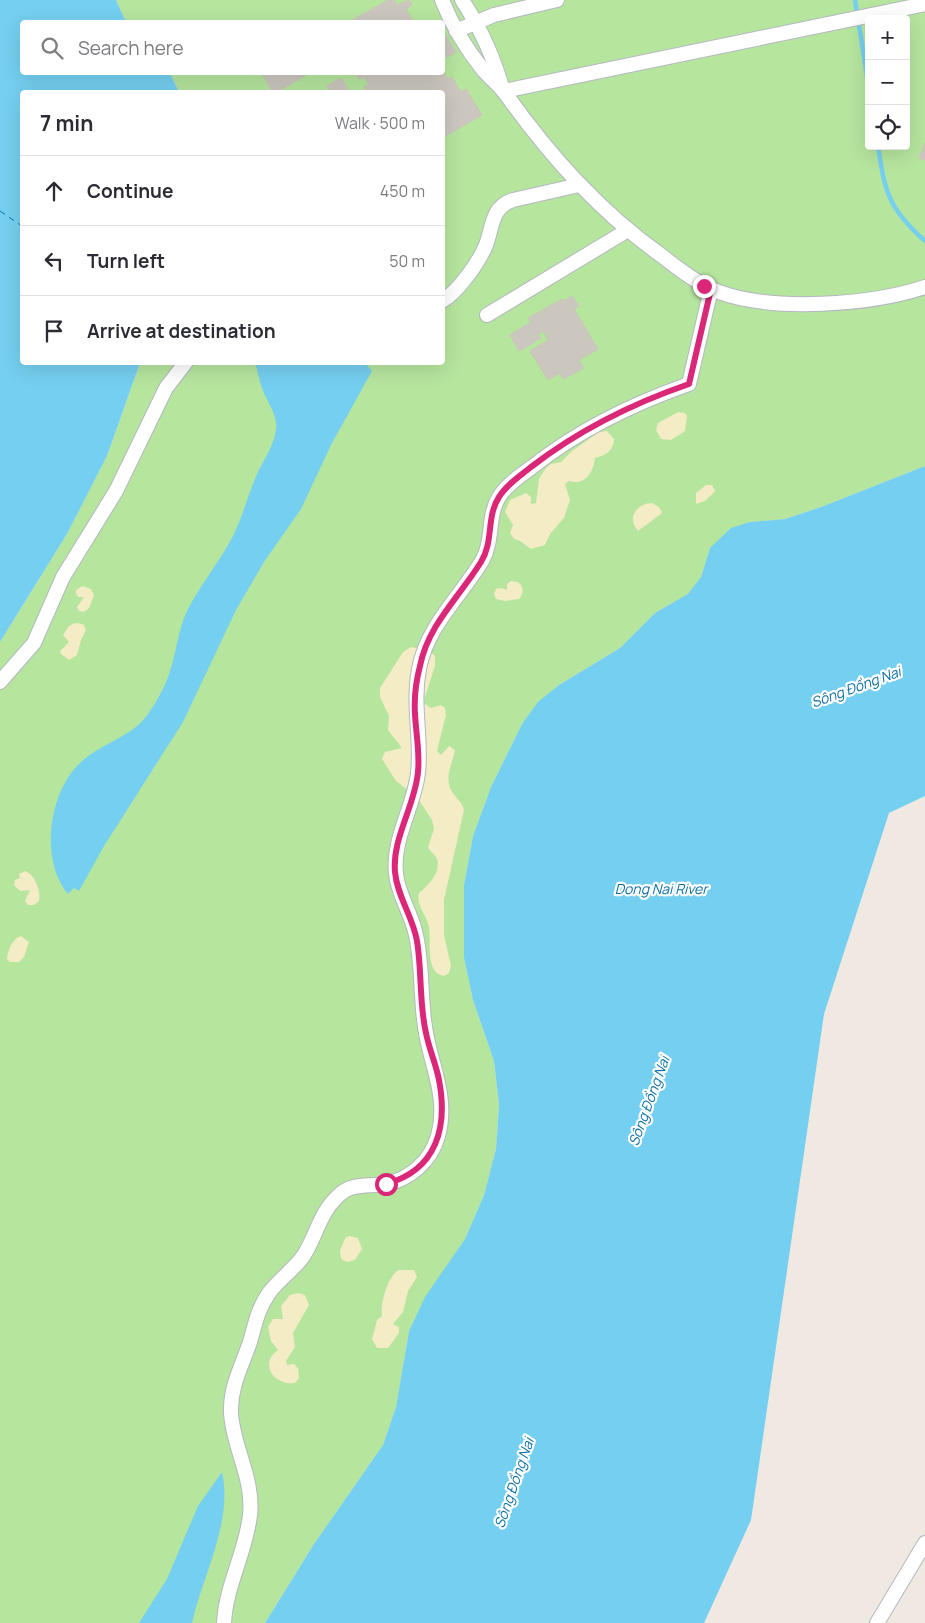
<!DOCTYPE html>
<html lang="en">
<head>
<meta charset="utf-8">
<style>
	body { margin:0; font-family:Manrope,sans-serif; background:#f2f2f3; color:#2b2b33 }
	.controls { position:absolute; right:15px; top:15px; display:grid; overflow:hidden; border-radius:5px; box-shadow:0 5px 20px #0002 }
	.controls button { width:45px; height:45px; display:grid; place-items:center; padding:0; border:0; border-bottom:1px solid #e1e1e2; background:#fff; color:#2b2b33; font:25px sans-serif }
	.stop { position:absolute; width:15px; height:15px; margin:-11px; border:4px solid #db2777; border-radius:50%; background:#fff }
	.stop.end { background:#db2777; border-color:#fff; box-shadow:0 1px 5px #0008 }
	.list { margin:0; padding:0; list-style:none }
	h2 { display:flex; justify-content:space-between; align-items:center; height:65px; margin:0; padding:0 20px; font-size:21px }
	h2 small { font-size:16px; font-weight:400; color:#7c7c81 }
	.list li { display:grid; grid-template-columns:32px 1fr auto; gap:15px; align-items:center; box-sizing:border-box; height:70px; padding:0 20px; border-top:1px solid #e1e1e2 }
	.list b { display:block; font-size:19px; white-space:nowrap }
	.list em { font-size:16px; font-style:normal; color:#7c7c81 }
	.icon { flex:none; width:28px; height:28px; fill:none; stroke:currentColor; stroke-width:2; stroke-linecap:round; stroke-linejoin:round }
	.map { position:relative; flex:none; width:925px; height:1623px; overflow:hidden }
	.search { position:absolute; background:#fff; box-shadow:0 5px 20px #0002; left:20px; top:20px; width:425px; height:55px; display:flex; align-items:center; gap:12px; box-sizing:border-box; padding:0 18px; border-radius:5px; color:#7c7c81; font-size:19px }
	.panel { position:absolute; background:#fff; box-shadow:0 5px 20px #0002; left:20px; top:90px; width:425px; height:275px; border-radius:5px }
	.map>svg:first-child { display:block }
</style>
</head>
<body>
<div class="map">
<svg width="925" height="1623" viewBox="0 0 925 1623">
	<rect width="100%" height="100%" fill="#efe9e1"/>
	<path fill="#b6e59e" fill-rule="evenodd" d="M116,0H925V466L821,507L785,519L750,522L710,548L701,577L688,595L655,613L620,648L559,685L522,724L491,787L473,836L464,885V958L473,1000L494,1061L499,1105L496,1149L484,1195L465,1239L426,1297L409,1331L396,1407L383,1445L314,1544L265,1623H0V642L67,534L107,456L140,363L442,362V92H179L170,73L442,72V22H126ZM869,19H906V146H869Z"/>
	<path fill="#f3ecc5" d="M678,412L685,413L687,416L685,431L671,440L661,439L656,430L658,423Z
		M607,431L614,439C614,450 605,456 595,458C593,473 585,486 569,481L565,484L570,500L564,518L550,534L545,545L531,549L520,541L514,539L510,533L513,525L505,512L510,500L526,493L531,497V504L536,503L539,479L546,468L551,464L561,462L572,451L599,432Z
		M706,485H712L715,491L705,501L696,504V493Z
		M652,503L659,507L662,513L638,531C626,518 637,503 652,503Z
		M511,581L518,582C524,586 524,593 519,599L505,601L496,599L494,594L496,589L501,588L507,590V584Z
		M82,586L91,589L94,595L89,608L84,612L79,611L77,607L84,597H78L76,594V590Z
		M75,623L83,624L86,630L81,640L77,655L69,660L61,654L60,651L69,642L63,635L69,626Z
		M411,647L429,651L435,656V666L423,703L431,708L441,705L445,708L446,715L437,751L441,755L449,746L455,750C453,763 444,776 451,790C455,798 462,801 464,810L444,900V935L451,966L449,973L444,976C423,973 433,936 428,923C424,912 416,904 419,893C428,886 441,873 437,859C435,854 430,852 428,847L434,829L432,820L417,797L396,781L382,759L385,752L402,748L388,730L389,716L380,697V688L403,652Z
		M25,871C35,874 41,891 39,901L34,905H28L25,901L30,890L20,891L14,885L15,880L20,878L19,874Z
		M21,936L29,942L24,957L19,962H10L7,959C8,950 12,939 21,936Z
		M350,1236L358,1238L362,1249L355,1260L347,1262L341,1259L340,1250L346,1237Z
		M399,1270H414L417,1277L408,1291L403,1312L393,1324L399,1327V1333L388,1348H377L372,1339L377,1320L382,1316C380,1304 388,1275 399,1270Z
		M298,1293L305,1295L309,1305L293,1333L295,1347L286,1361L287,1365L294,1364L298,1368L299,1378L295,1383C275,1386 258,1364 278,1350L271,1341L268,1327L273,1319H283L281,1306L290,1295Z"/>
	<path fill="#75cff0" d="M0,0H116L126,22H22V72L170,73L179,92H22V362L140,363L107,456L67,534L0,642Z
		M255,363H365L372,371L332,443L301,509L264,562L236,610L183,722L104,846L79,891L74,888L68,894C39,860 49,791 81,762C103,742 134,737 150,711C158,699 166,685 170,671C177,650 178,629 188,609C202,582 222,559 235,532C243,514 248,496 255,479C261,463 274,447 276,430C278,414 267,403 262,388C259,380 258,371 255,363Z
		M925,466V796L889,813L824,1014L751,1520L704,1623H265L314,1544L383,1445L396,1407L409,1331L425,1297L465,1239L484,1195L496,1149L499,1105L494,1061L473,1000L464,958V885L473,836L491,787L522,724L538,702L559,685L620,648L655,613L688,594L701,577L710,548L731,528L750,522L785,519L821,507Z
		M222,1472C233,1523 203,1574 192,1623H139L167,1579L198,1506Z"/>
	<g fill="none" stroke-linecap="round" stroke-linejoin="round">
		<path stroke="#75cff0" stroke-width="4.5" d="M855,0L869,89
			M878,146C885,193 889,209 925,241"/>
		<path stroke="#0d6fa3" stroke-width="1" stroke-dasharray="6 5" stroke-linecap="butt" d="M0,211L22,226"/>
	</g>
	<path fill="#cbc7bf" stroke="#cbc5ba" d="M388,0H394L397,5L409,0L412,5L406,9L414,22H349Z
		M442,30L456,52L442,60Z
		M442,70L448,79L452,77L461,92L466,89L482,115L442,138V92H367L364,87L369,84L364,77L359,79L355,72H442Z
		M264,72H311L277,92H273L262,74Z
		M341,78L350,92H331L327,86Z
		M925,143V160L919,158Z
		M572,296L579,306L574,309L598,349L579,360L584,368L563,379L560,373L548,380L530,351L548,340L543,331L538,334L541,338L519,351L510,335L531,322L528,318L562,299L563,301Z"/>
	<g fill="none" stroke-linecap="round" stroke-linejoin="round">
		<defs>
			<path id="minor" d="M442,0C452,26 467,50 484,71C491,79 499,85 505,93C550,156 599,211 662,256C680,270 698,284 719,292C773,312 871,305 925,287
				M462,0C481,29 494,57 503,91
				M456,31L494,15L557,0
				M504,91L925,4
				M442,301C458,292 479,262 486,245C493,227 491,207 513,200L579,185
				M487,315L628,230
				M0,682L34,643L63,577L116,491L166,388L186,362
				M224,1623C226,1585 246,1552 250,1515C254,1478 233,1448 231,1413C230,1386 242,1366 250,1342C255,1325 258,1308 269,1293C279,1279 294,1270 304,1255C316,1236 320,1213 337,1197C351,1182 367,1187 386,1184C410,1179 431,1161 438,1136C449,1097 430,1064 425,1027C420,995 423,962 415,931C410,911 398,894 396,874C392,839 414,807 418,773C422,738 412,706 419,669C427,626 460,597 482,561C494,540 487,516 499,497C506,485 521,475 532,467C580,429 632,404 689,384L711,289
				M877,1623L925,1543"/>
		</defs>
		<use href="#minor" stroke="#b4b7c1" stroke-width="16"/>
		<use href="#minor" stroke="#fff" stroke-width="14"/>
	</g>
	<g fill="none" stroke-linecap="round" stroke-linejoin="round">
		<path stroke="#db2777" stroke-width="6" d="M386,1184C437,1170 448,1127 439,1080C436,1064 429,1049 426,1033C419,1003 422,971 417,941C413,917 397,896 395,872C392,838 415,806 418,772C420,753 416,734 415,714C414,698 416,681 420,666C428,625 460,596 481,562C494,541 486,517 499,497C506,485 520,476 531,467C579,430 631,404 689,384L711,289L704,286"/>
	</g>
	<g text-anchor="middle" stroke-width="4.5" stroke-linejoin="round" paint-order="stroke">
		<g font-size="14" font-style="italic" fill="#0d6fa3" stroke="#fff">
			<text transform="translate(856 687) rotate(-20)" y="5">Sông Đồng Nai</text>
			<text x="661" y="894">Dong Nai River</text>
			<text transform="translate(649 1101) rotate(-70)" y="5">Sông Đồng Nai</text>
			<text transform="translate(514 1483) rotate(-71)" y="5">Sông Đồng Nai</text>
		</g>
	</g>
</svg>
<div class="controls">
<button>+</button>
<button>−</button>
<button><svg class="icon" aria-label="locate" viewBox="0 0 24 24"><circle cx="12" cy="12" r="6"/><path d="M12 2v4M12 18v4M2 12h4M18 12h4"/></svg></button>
</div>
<div class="stop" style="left:386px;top:1184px"></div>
<div class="stop end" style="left:704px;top:286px"></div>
<div class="search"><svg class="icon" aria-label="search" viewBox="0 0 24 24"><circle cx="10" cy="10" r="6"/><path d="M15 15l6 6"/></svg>Search here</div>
<section class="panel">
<h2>7 min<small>Walk · 500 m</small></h2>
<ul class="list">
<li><svg class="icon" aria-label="ahead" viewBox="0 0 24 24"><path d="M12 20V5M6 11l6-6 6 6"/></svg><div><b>Continue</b></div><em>450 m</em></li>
<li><svg class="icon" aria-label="left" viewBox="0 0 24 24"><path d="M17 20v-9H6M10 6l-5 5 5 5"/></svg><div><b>Turn left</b></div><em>50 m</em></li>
<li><svg class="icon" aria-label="arrive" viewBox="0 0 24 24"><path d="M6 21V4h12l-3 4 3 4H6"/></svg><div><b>Arrive at destination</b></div></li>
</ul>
</section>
</div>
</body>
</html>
